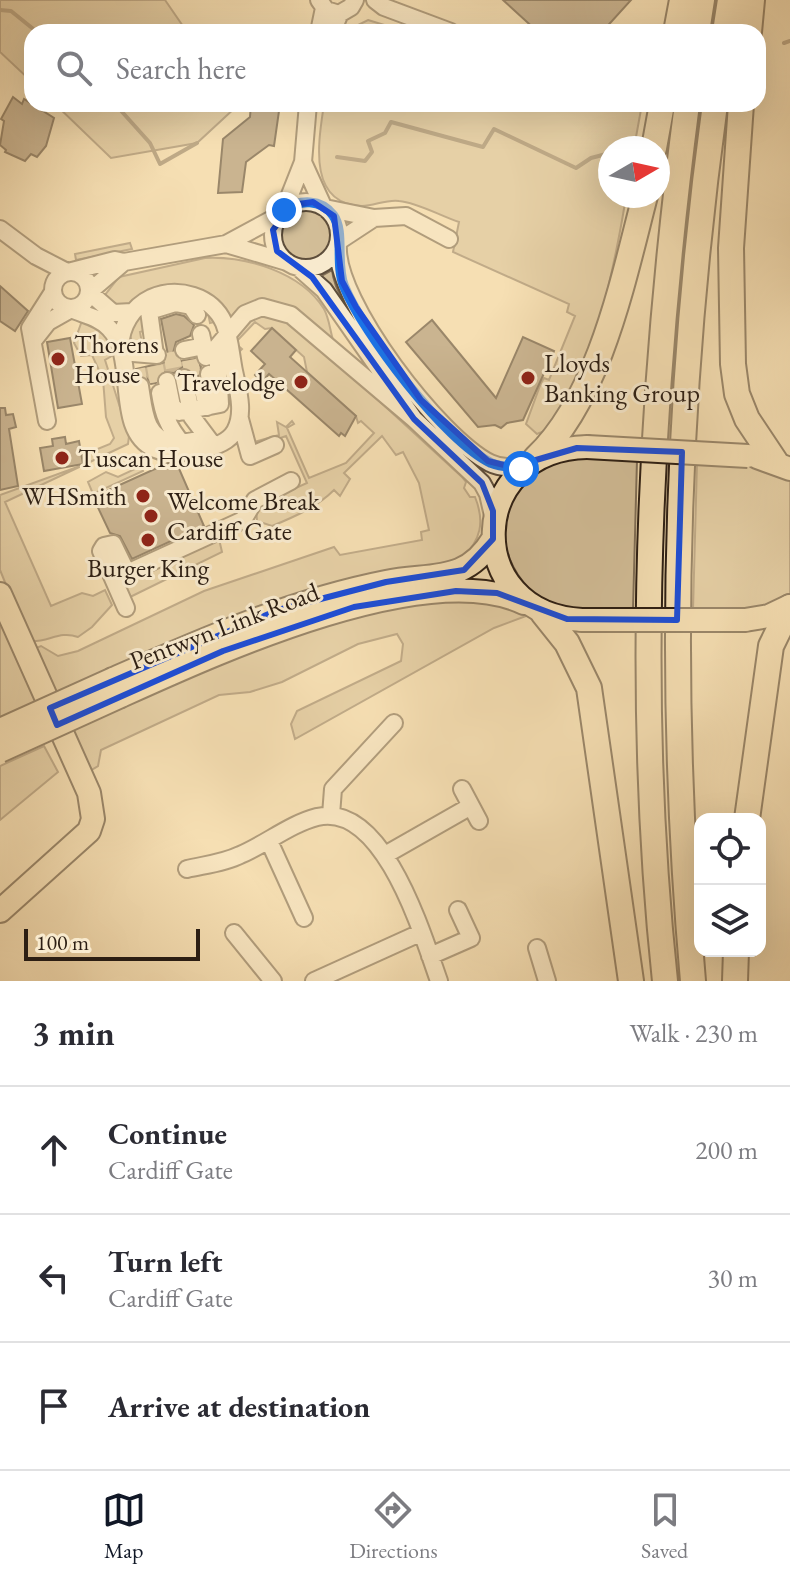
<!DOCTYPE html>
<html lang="en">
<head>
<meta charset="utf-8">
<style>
	body { margin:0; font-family:"EB Garamond",serif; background:#f7f7f7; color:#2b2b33 }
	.controls { position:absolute; right:24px; bottom:24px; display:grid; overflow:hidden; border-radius:16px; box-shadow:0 8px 32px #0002 }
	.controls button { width:72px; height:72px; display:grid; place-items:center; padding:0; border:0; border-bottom:2px solid #e1e1e2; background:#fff; color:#2b2b33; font:40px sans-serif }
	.compass { position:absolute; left:598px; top:136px; width:72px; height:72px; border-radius:50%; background:#fff; box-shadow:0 8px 32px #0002; rotate:81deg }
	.scale { position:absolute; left:24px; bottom:20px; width:176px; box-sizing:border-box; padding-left:8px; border:4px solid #2c1e13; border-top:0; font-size:22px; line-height:28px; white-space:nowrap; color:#2c1e13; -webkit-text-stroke:6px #f8eace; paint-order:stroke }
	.stop { position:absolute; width:24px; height:24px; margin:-18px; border:6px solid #1a73e8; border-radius:50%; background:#fff }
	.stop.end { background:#1a73e8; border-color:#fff; box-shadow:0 2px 8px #0008 }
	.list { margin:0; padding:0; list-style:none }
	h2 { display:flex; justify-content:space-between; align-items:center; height:104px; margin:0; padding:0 32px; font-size:34px }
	h2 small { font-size:26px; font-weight:400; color:#7c7c81 }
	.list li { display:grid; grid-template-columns:52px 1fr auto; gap:24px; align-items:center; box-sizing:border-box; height:128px; padding:0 32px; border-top:2px solid #e1e1e2 }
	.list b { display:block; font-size:30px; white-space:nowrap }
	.list p { margin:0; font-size:26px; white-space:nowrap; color:#7c7c81 }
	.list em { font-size:26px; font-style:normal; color:#7c7c81 }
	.icon { flex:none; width:44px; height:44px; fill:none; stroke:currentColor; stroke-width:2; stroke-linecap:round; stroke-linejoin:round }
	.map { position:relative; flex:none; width:790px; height:981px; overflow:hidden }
	.search { position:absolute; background:#fff; box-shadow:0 8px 32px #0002; left:24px; right:24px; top:24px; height:88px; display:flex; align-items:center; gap:20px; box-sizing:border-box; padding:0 28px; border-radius:24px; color:#7c7c81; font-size:30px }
	.sheet { height:488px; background:#fff }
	nav { display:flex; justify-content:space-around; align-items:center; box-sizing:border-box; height:112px; border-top:2px solid #e1e1e2; background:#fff; font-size:22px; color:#7c7c81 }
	nav a { display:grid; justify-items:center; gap:4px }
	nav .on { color:#111827 }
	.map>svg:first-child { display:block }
</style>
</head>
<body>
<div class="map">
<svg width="790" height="981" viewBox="0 0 790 981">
	<rect width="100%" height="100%" fill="#f5dfb3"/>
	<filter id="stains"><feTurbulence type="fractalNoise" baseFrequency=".0025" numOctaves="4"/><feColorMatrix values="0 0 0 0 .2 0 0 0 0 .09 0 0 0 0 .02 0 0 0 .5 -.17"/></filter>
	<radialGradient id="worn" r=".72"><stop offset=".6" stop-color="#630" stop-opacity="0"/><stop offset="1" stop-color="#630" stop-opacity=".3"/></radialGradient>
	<path fill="#d3be98" stroke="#806e56" stroke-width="2" d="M0,0H165L187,32H32V82L0,52Z
		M368,20L407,32H344Z
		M55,104H236L237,106L197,143L111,158Z
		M324,104H524L533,108L642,104L634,148H610V196H626C619,244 588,404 548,430C545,432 540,432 537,434L526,424L541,383L544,378L549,380L575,316L567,312L569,304L453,252L459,222C440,216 419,203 399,201C387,199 374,206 362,206C306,204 319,139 324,104Z
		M279 234a27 27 0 1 1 54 0a27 27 0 1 1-54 0Z
		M130,243L132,249L76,260L75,254Z
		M205,258C246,256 301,272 324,309C329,318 330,330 333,340L331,342L286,307L230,320L224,311L134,303L117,308L105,295L119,277Z
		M332,270C336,318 436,418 470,455L467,459L410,402L321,276Z
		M168,297C188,298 205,302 214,322L210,323L208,313C187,308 167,287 145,313L147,330L140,332L142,343L132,341L128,332L143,308Z
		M257,314L291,320L462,477L466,482L464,488L470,497H475C485,522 481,540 462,558L52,697L36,648L41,646L58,656L78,651L204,591L334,547L340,555L422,540L421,532L429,530L419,483L403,452L396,455L382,436L344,473L350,479L340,496L334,490C317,507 294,517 272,526L257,521L256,506L307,483L286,436L254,447V442L279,435L277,422L286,427L292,421L294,424L287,428L309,478L346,463L374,433L361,421L358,423L356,416L307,372L304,357L272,328L265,329L255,322L235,343L242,349L237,354L234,340Z
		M83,318L98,324L117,353L105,360L129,436L128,444L5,502L51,606L82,593L93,596L105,590L112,605L92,627L78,637C59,630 48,643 29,641L0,570V495L83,465V455L110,444L114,438L106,417L103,379L92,355L81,356L74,343Z
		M569,457L637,460L633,610C609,611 577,618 554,607C505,583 483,514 530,475C540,467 557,462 569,457Z
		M697,463L748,464L790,479V596L761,610H693Z
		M141,466L143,471L93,494L88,482L106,472L118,477Z
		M219,539L222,552L126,599L121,582L124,579Z
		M462,597L511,607L526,616L494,628L295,739L291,724L297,711L401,661L403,644L397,634L358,644L282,682L250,692L219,695L101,750L98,766L88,772L67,730L223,660L345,616Z
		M0,606L23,658L36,703L0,720Z
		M44,746L58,772L0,820V766Z"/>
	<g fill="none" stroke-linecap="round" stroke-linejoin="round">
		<path stroke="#7c6a53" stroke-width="4" d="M0,10L11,11L37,32
			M784,43L790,41
			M115,104L150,143L160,164L197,143
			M626,148L634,146
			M337,157L365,161L372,152L368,141L385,133L391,122L483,147L494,129L576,168L591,158L610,153"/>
	</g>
	<path fill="#958266" stroke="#2c1e13" stroke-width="2" d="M503,0H631L602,32H538Z
		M13,97L22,104L24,99L54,118L46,146L37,157L31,154L25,161L5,152L6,150L0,145L4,121L1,119Z
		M251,104H280L274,146L269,145L246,162L242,192L218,193L223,139L250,117Z
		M0,286L28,311L15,331L0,321Z
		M176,314L184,316L194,325L190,336L176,342L173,353L181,361L195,359L201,367L198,376L183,367L174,373L160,372L156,383L151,384L145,376H137L136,369L166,362L168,355L161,319Z
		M432,320L496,398L523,337L554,351L523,420L507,423L501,428L495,425L478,427L406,342Z
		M272,328L296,350L290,357L356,416L345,436L341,433L339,436L269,374L262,382L255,375L265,364L251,351Z
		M70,338L82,404L58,408L47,342Z
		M0,408H5L6,415L13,414L16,427L9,429L18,486L0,490Z
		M65,437L66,444L79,441L83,464L44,471L40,448L53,446L52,439Z
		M168,463L177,464L204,526L132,559L120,536L110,533L93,497Z"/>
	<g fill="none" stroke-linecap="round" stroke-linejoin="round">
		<path stroke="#cdb893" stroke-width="16" stroke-dasharray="16 8" stroke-linecap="butt" d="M171,352L176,380
			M190,360L193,377
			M155,366L158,383
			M137,369L140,386"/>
		<defs>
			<path id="minor" d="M319,0L326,10L339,14L351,7L355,0
				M375,0L384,7L451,32
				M319,32L324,8
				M332,32L340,13
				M303,162L323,206
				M273 235a33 33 0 1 1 66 0a33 33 0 1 1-66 0Z
				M325,208L374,218L406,216L449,239
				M284,210L303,162L308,104
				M0,229L36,256L67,272
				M339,241L374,218
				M226,244L287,262
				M338,245C334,301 440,438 490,463C502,469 514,467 526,464
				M124,262L89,292L113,313L132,312
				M298,267L324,290L414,419L482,483L488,494L494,520
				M53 290a18 18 0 1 1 36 0a18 18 0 1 1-36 0Z
				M68,272L115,260L124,262L226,244L278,216
				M201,334L206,357
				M33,341L48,322L71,309C84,315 99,317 109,328C139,358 112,430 155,449C169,455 184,452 198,450C211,448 228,443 235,431C245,413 238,390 234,371C231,356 230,338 224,323C212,296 178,286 151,298C132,307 121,326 120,347
				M120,347L133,353L157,355
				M184,350L204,346
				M155,355L149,311L175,303L191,306L197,315
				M184,378L192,417L213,445
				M167,381L172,406L179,412L220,404L217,347L245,314L262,307L291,315L414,419
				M140,386C144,409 144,439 173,443
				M160,393C163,413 168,427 182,443L199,440
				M207,407L203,390L210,382L209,374
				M240,419L250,456L275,445
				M47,421L30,328L53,292
				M126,608L101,551L104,546L113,544L127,573L243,520L255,500L291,481
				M462,789L479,821
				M331,815L333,789L394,723
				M269,841L304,918
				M385,855L471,806
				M187,869C204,865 224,863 240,855C266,844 290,824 317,817C383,801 422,933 439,981
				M234,933L273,981
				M537,948L547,981
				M430,956L471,938L458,910
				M314,981L420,933"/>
			<path id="major" d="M757,457L790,469
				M0,594L89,793L93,819L89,831L0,911
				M582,620C461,614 466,449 587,447
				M745,620L769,616L790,606
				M113,679C202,640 290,601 386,582C432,573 466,584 493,539
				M121,696C214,654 426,556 524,603"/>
			<path id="highway" d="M676,32L682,0
				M697,32L702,0
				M725,32L730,0
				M749,32L752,0
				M741,104L731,248L733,364L737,394L747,419L775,461
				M654,148L662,104
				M536,458C600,397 623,280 645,196
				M543,613L567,643L589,688L631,981
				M747,819L771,646L790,607
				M665,981C634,690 649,394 687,104
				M693,981C667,688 675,395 715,104
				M735,981L736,951"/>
		</defs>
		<use href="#minor" stroke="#5e4e3b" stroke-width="20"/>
		<use href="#major" stroke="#2c1e13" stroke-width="26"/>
		<use href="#highway" stroke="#2c1e13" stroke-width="28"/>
		<use href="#minor" stroke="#f8eace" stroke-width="16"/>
		<use href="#major" stroke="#f5dfb3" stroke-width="22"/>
		<use href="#highway" stroke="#f5dfb3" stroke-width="24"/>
		<defs>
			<path id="major-bridge" d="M587,447L748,456
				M582,620H745
				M0,730L113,679
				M0,751L121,696"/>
		</defs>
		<use href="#major-bridge" stroke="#2c1e13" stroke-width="26" stroke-linecap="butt"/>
		<use href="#major-bridge" stroke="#f5dfb3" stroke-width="22"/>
	</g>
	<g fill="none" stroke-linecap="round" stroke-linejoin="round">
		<path stroke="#1a73e8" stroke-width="10" d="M284,210C300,199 321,199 333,215C345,231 335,264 344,286C363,333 445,441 491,463C503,468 514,467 526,464L521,469"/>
	</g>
	<path d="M0 0H790V981H0ZM313,202L334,216L342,281L356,307L421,400L488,461L512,467L577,448L682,452L677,620L567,619L497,593L456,591L354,607L223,651L57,725L50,708L278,610L386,582L464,570L493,539V511L482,483L414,419L312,277L277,251L273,230L291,205Z" fill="#f5dfb3" fill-opacity=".55" fill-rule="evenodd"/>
	<path fill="none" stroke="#1d4ed8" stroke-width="6" stroke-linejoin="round" d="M313,202L334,216L342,281L356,307L421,400L488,461L512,467L577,448L682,452L677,620L567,619L497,593L456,591L354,607L223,651L57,725L50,708L278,610L386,582L464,570L493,539V511L482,483L414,419L312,277L277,251L273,230L291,205Z"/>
	<g fill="#8f2418" stroke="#f8eace" stroke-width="3">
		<circle cx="58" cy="359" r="8"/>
		<circle cx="528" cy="378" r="8"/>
		<circle cx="301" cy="382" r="8"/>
		<circle cx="62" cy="458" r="8"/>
		<circle cx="143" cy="496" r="8"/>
		<circle cx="151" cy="516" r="8"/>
		<circle cx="148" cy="540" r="8"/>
	</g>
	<g text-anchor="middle" stroke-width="6" stroke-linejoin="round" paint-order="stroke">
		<g font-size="26" fill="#2c1e13" stroke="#f8eace" text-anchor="start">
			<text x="74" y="353">Thorens<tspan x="74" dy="30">House</tspan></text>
			<text x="544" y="372">Lloyds<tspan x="544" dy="30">Banking Group</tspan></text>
			<text x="285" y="391" text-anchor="end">Travelodge</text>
			<text x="78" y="467">Tuscan House</text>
			<text x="127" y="505" text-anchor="end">WHSmith</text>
			<text x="167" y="510">Welcome Break<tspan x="167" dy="30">Cardiff Gate</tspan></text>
			<text x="148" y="577" text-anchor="middle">Burger King</text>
		</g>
		<g font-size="26" fill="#2c1e13" stroke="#f8eace">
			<text transform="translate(224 626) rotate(-21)" y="9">Pentwyn Link Road</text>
		</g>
	</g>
	<rect width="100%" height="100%" filter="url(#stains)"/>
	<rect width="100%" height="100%" fill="url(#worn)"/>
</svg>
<div class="controls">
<button><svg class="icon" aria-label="locate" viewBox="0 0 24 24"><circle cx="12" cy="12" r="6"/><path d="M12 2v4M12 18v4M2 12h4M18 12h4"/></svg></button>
<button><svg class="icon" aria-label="layers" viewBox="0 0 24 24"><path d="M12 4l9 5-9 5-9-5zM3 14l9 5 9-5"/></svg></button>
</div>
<svg class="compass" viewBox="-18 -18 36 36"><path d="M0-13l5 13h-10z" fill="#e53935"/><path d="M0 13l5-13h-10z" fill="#7c7c81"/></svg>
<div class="scale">100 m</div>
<div class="stop" style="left:521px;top:469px"></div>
<div class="stop end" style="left:284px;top:210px"></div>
<div class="search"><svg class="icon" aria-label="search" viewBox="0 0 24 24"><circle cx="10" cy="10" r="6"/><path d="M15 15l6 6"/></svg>Search here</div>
</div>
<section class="sheet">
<h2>3 min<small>Walk · 230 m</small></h2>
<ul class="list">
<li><svg class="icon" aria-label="ahead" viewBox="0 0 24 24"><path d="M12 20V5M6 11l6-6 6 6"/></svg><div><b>Continue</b><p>Cardiff Gate</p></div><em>200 m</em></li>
<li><svg class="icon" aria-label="left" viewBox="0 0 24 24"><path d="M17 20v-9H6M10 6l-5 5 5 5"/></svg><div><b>Turn left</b><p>Cardiff Gate</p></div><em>30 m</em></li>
<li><svg class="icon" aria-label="arrive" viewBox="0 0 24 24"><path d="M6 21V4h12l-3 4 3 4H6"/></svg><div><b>Arrive at destination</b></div></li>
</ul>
</section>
<nav>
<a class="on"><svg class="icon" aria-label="map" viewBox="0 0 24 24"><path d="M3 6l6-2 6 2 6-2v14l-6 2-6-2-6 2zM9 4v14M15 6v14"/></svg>Map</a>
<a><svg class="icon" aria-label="directions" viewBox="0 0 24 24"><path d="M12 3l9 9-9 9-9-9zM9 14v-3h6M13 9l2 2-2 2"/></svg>Directions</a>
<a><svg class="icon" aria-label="saved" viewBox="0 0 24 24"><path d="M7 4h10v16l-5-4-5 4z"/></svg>Saved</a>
</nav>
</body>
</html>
